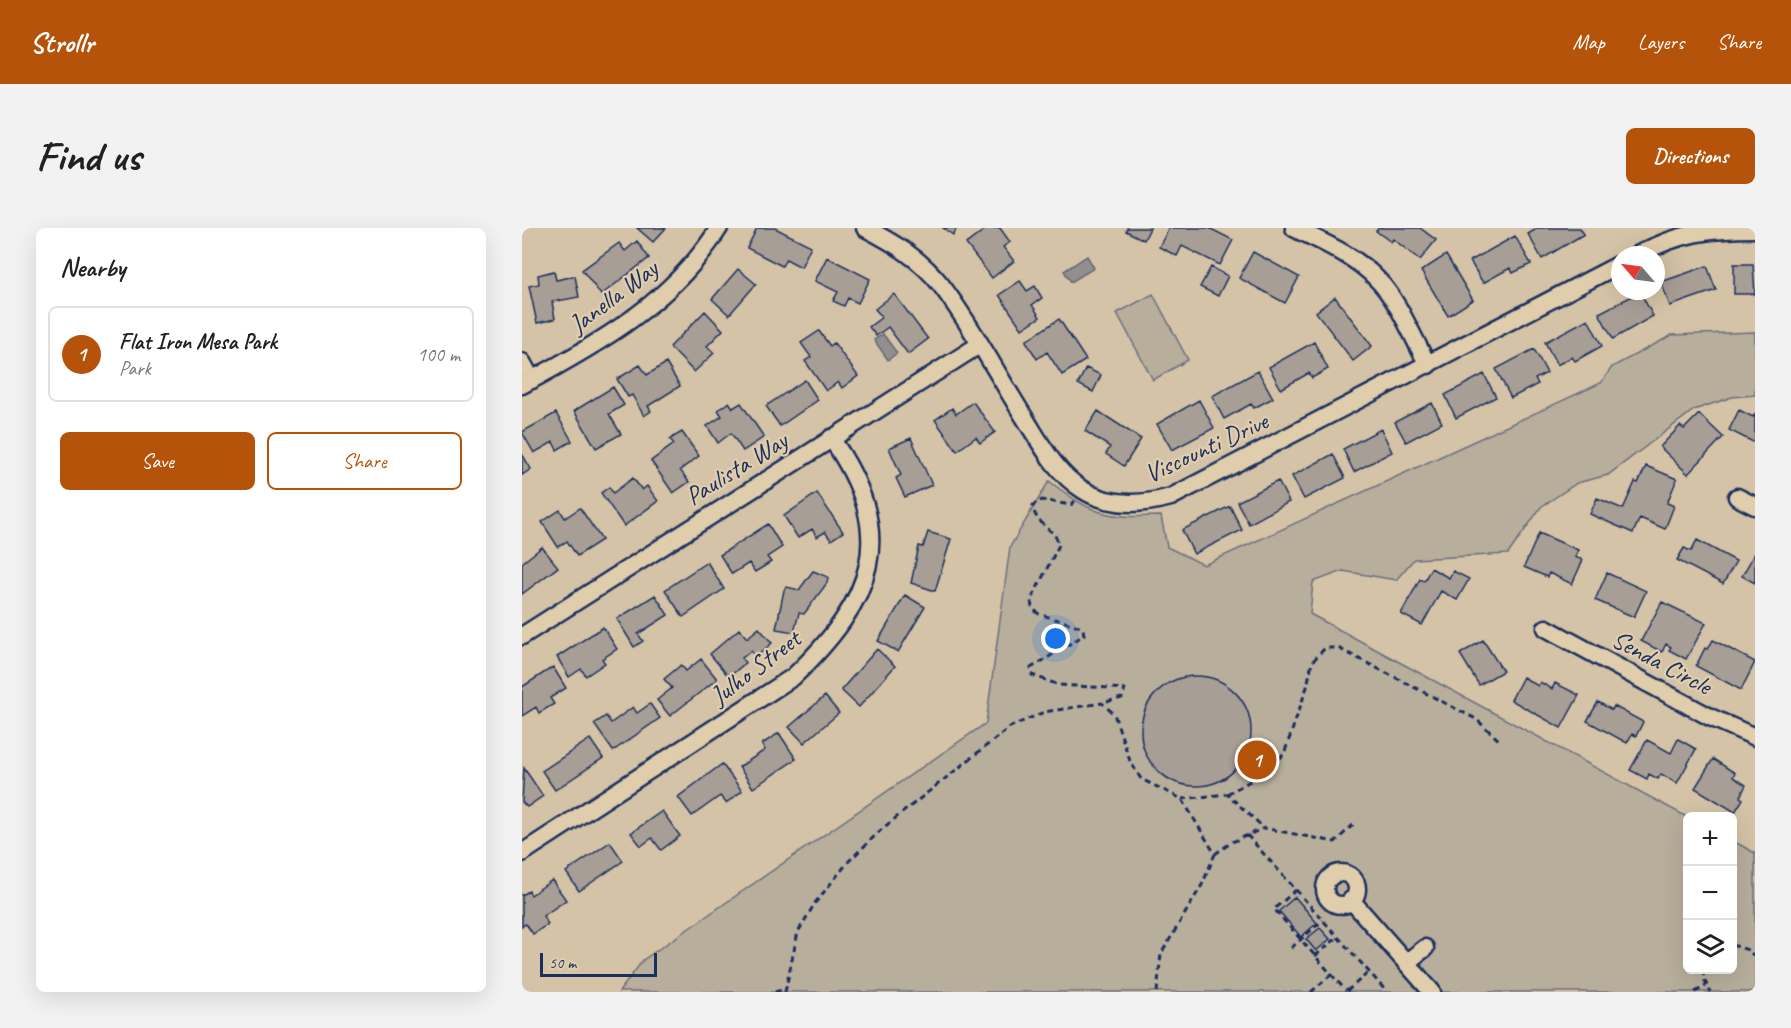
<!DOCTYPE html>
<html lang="en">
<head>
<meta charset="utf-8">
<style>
	body { margin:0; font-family:Caveat,sans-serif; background:#f2f2f2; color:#202124 }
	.controls { position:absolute; right:18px; bottom:18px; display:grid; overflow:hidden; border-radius:9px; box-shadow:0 6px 24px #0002 }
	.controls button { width:54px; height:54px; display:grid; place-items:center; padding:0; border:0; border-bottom:2px solid #e0e0e0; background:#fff; color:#202124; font:30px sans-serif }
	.compass { position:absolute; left:1089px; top:18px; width:54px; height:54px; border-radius:50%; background:#fff; box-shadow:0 6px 24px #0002; rotate:298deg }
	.scale { position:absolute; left:18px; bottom:15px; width:117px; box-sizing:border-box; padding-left:6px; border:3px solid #1b2f5e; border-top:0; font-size:16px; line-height:21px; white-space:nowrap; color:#1b2f5e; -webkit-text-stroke:4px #e0cdab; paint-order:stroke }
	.you { position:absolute; left:534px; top:411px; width:21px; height:21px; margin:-15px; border:4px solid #fff; border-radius:50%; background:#1a73e8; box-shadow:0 0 0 9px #1a73e833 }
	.badge { display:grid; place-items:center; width:39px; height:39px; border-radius:50%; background:#b45309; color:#fff; font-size:20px; font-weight:700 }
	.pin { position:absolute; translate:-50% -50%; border:3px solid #fff; box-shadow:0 2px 6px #0006 }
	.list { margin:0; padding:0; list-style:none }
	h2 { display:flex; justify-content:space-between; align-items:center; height:78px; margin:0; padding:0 24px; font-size:26px }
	h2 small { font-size:20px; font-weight:400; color:#757577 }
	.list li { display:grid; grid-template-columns:39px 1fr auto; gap:18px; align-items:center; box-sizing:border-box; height:96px; margin:0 12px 12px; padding:0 12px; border:2px solid #e0e0e0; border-radius:9px }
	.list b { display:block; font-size:22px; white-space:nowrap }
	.list p { margin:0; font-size:20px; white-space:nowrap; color:#757577 }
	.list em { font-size:20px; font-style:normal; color:#757577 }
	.actions { display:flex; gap:12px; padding:18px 24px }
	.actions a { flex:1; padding:14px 0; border:2px solid #b45309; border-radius:9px; text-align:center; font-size:21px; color:#b45309 }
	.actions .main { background:#b45309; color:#fff }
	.icon { flex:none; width:33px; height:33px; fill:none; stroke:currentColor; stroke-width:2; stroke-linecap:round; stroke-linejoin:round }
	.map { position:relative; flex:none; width:1233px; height:764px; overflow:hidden; border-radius:9px }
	header { display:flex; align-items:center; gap:36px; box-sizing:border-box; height:84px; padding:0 30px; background:#b45309; color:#fff }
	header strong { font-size:28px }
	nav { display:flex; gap:33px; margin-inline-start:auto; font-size:21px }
	.intro { display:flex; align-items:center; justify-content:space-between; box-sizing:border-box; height:144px; padding:0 36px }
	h1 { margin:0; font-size:42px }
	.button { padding:15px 27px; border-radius:9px; background:#b45309; color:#fff; font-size:21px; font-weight:700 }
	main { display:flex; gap:36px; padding:0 36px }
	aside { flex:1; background:#fff; border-radius:9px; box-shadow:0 6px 24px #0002 }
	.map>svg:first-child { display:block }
</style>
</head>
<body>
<header>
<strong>Strollr</strong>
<nav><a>Map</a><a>Layers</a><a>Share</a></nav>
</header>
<div class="intro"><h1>Find us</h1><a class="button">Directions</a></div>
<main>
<aside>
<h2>Nearby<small></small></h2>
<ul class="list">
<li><span class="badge">1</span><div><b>Flat Iron Mesa Park</b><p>Park</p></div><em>100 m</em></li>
</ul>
<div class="actions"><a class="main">Save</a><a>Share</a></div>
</aside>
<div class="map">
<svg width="1233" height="764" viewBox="0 0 1233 764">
	<rect width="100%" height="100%" fill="#d4c3a6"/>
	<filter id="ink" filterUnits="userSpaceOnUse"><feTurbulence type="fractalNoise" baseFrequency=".0167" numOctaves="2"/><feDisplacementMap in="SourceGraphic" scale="12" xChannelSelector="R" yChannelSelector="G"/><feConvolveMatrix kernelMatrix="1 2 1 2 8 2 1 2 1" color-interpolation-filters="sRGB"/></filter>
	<g filter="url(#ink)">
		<path fill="#b8ae9c" stroke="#6a6e7d" stroke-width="1.5" d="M631,66L666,132L631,152L595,85Z
			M1233,104V167L1210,169L1172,182L1086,247L1055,255L1019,279L986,326L892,331L874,352L821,343L791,354L788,386L1165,589L1166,742H1210L1211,613L1233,625V764H97L121,732L464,495L488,319L527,253C572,287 582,290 639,288L645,319L682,337L1079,155L1090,139L1150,107Z"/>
		<path fill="#928f8d" stroke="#62697a" stroke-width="1.5" d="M565,28L572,40L549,54L542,43Z
			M361,106L375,125L366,132L352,112Z"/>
		<path fill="#a79e95" stroke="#1b2f5e" stroke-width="1.5" d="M115,0H144L131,14Z
			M235,0H253L289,18L279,39L264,31L260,38L225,20Z
			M421,0H435L431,7Z
			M465,0H478L488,14L481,19L492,33L470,50L444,16Z
			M605,0H628L622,12L604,3Z
			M647,0H687L711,12L698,37L660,18L655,28L637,19Z
			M857,0H898L914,12L898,32L871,11L869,14L854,3Z
			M1016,0H1058L1062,6L1020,31L1006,6Z
			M993,8L1009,36L991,45L988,40L961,55L948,33Z
			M115,13L127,30L79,67L60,42L97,15L103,23Z
			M731,24L777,49L763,75L717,50Z
			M924,27L951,72L926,88L899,43Z
			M305,29L348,51L336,75L326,70L322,78L311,73L316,64L293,53Z
			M1212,36H1231L1233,66H1212Z
			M1185,38L1194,62L1148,78L1139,54Z
			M689,39L706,48L696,68L678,59Z
			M216,41L234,56L207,87L190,71Z
			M32,43L34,52L53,48L57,69L30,74L33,91L15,95L7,58L17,56L16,47Z
			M498,53L505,63L513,58L520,70L510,77L518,89L500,101L477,67Z
			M1118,64L1131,88L1091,111L1077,85Z
			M372,66L406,111L386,126L366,99L354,108L347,99L360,89L353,81Z
			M813,69L850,118L831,133L794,84Z
			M183,83L201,102L185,118L192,125L172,144L148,119Z
			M537,91L564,132L540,147L525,124L515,131L504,113Z
			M1066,91L1080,118L1053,133L1050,129L1035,137L1023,114Z
			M297,103L308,118L312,115L336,148L320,160L316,154L304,163L283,133L289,129L279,115Z
			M792,114L806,141L790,150L787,145L759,161L747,139Z
			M1012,121L1025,145L1013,151L1016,156L989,170L974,141Z
			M144,135L158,158L126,178L129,183L122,188L110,167L106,169L95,151L118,137L125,147Z
			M564,140L579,147L571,164L556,156Z
			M736,143L751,170L732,180L729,176L702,191L690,168Z
			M962,146L974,169L934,190L923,167Z
			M283,152L296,172L258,198L244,178Z
			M91,159L102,177L87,186L99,206L74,220L52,183Z
			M677,172L692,200L650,222L635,196Z
			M207,174L211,180L219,175L242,209L221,223L209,205L196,215L185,198L200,188L196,182Z
			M451,174L473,204L458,215L454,209L435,223L413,192L430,180L434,186Z
			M910,175L920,195L884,214L873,194Z
			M1217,182L1231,189L1233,185V215L1207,202Z
			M576,183L619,211L602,238L584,226L588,219L563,203Z
			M34,185L50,213L35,222L31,214L12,225L0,204Z
			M1177,186L1201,209L1166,246L1138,219L1158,198L1162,201Z
			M859,201L870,224L832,244L821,221Z
			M160,204L177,228L158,242L167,254L151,265L129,233L152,216L148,211Z
			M389,210L410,257L383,269L374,250L379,247L367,220Z
			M0,226L9,241L0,247Z
			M811,226L823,250L782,271L770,248Z
			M1124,238L1155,251L1145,275L1152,278L1143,301L1118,290L1111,305L1068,286L1075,270L1101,281L1113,254L1116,255Z
			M111,250L120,262L125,258L136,273L102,298L79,265L87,259L91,265Z
			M756,253L767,274L727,296L715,274Z
			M295,265L321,304L309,312L303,304L295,309L290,301L276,310L262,288Z
			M708,278L720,302L672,326L660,302Z
			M58,280L80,312L55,328L45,313L36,319L20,294L38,282L43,290Z
			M246,296L260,319L245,329L249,334L233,344L227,335L210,346L198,327Z
			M406,304L429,311L413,363L389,355L397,318L401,319Z
			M1017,305L1056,322L1053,329L1061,332L1050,356L1027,345L1025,349L1002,339Z
			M1175,312L1214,333L1201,356L1155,332L1162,320L1169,323Z
			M20,319L36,339L0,366V335Z
			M1233,325V355L1220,348Z
			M185,334L202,361L161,389L143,362Z
			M909,340L927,350L931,343L947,351L935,372L919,363L900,397L879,386L898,351L902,353Z
			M291,343L306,349L305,355L282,386L277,385L272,404L254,401L262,362L265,359L277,362Z
			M1085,345L1124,363L1112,389L1073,372Z
			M133,367L146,387L116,406L121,413L112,419L95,391Z
			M383,367L403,379L376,424L356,413Z
			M1140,374L1184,395L1164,431L1147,422L1149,419L1144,416L1140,424L1119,413Z
			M81,399L95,421L80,431L83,435L64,448L59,441L47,449L35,429Z
			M237,400L250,415L234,429L229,423L220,430L223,435L207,449L188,426L217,401L225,410Z
			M961,412L981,443L957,457L938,426Z
			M1191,412L1233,434L1219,462L1174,438L1183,420L1186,421Z
			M355,421L373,438L337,479L319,462Z
			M179,431L195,451L148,488L135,472L150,460L142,451L159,437L164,443Z
			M31,439L44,460L28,470L32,476L17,485L14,479L0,488V459Z
			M619 503a55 55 0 1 1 110 0a55 55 0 1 1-110 0Z
			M1001,449L1016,458L1018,454L1030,461L1033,455L1057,467L1039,500L989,472Z
			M303,468L317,485L282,515L267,499Z
			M1076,474L1090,482L1092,478L1121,494L1114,508L1110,506L1105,515L1065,493Z
			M128,476L138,490L91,523L72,496L84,488L89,495L111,479L115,485Z
			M257,505L274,531L231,560L217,539L243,522L240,516Z
			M68,511L81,530L33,562L20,543Z
			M1156,511L1174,521L1155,555L1139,546L1136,551L1127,546L1125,551L1108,542L1125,512L1149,525Z
			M1191,531L1213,545L1211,549L1224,557L1218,569L1221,571L1213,584L1173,560Z
			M200,536L220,563L204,575L198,568L170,588L156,569Z
			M2,540L21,568L5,579L0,574Z
			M140,583L158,608L139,622L130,610L119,618L109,605Z
			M88,614L101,633L57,663L44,644Z
			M30,652L44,672L21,688L26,696L11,706L4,696L0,698V667L7,663L9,667Z
			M773,669L795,695L779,709L757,683Z
			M798,700L808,711L794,723L784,711Z"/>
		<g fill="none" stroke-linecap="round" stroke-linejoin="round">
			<defs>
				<path id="minor" d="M343,0C372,15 399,31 419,57C451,99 476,148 504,192C520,218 535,246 561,262C588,279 620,277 649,269L1098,36
					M772,0C800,14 832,27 854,50C877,73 890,108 906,137
					M1115,27C1157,5 1186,1 1233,1
					M0,134L10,152
					M0,157C75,117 151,74 197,0
					M1215,269L1233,278
					M1024,400L1188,489L1233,509
					M0,408L457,117
					M0,625L271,449C352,372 377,307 309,210
					M803 661a16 16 0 1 1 32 0a16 16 0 1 1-32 0Z
					M829,672L910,764
					M885,734L903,720"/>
			</defs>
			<use href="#minor" stroke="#1b2f5e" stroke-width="21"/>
			<path stroke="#1b2f5e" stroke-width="3" stroke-dasharray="6 4.5" stroke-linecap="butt" d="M553,273L549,277L520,272L511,277C511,296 534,300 537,317L509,372L510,380L517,386L556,398L561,401L562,407L509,440L510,447L537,457L603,461L600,470L580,475
				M705,566L744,544L762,526L785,459L790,434L803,420H816L954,491L978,513
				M660,571L705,566L742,600
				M725,607L865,764
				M693,626L710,614L742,600L813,614L832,596
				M774,662L752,681L824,763
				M1210,717L1226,722L1233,729
				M769,720L801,692
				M793,728L816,709
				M1182,742L1181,749L1188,764
				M825,763L847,744
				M253,764L262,761
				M263,764L276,704L293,675L327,633L361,600L488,499L522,484L580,475L592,486L608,533L619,551L660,571L693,626L680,657L639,726L635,764
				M789,764L810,746
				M1173,764L1184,758
				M1232,764L1233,763"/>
			<use href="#minor" stroke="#e0cdab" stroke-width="16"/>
		</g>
	</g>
	<g text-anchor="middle" stroke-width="4.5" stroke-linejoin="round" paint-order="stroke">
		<g font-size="26" fill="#1b2f5e" stroke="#e0cdab">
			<text transform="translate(91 68) rotate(-37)" y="9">Janella Way</text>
			<text transform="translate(684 219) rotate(-25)" y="9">Viscounti Drive</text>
			<text transform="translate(214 240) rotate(-32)" y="9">Paulista Way</text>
			<text transform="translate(1140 434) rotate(28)" y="9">Senda Circle</text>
			<text transform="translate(233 439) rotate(-37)" y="9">Julho Street</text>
		</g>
	</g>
</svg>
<div class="controls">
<button>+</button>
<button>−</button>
<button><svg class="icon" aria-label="layers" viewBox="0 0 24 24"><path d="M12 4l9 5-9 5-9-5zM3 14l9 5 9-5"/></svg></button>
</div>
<svg class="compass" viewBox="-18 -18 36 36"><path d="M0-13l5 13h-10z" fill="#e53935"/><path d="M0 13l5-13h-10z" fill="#757577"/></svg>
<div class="scale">50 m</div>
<div class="you"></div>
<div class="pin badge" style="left:735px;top:532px">1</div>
</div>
</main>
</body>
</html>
